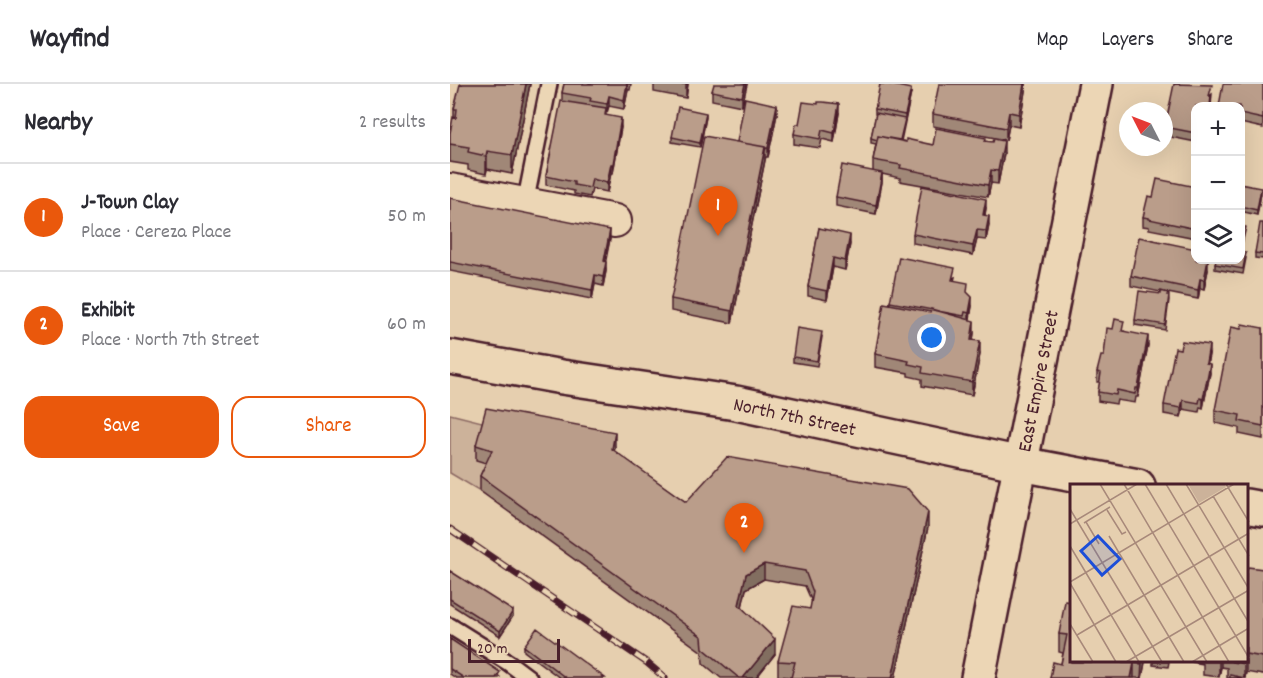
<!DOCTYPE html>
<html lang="en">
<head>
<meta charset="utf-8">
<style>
	body { margin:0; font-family:Dekko,sans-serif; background:#f2f2f3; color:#2b2b33 }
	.controls { position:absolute; right:18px; top:18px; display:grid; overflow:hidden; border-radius:12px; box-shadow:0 6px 24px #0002 }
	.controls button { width:54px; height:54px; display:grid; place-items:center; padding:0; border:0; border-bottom:2px solid #e1e1e2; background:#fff; color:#2b2b33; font:30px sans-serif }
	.compass { position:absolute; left:669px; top:18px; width:54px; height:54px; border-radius:50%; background:#fff; box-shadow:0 6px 24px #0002; rotate:312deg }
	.scale { position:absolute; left:18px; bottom:15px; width:92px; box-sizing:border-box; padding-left:6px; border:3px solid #4a1f2b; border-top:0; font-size:16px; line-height:21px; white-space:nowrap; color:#4a1f2b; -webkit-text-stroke:4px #ecd6b5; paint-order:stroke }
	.you { position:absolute; left:482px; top:254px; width:21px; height:21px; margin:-15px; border:4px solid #fff; border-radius:50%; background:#1a73e8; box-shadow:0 0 0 9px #1a73e833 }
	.badge { display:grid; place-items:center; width:39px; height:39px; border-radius:50%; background:#ea580c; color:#fff; font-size:20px; font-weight:700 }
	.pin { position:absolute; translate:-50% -50px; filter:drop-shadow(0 2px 3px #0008) }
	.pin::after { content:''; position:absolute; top:32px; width:21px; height:18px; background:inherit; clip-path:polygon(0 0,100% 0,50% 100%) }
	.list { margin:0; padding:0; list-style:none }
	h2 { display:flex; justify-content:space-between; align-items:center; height:78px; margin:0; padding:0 24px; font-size:26px }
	h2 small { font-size:20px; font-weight:400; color:#7c7c81 }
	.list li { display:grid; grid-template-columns:39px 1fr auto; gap:18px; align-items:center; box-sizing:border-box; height:108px; padding:0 24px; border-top:2px solid #e1e1e2 }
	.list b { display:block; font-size:22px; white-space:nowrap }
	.list p { margin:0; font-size:20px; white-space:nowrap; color:#7c7c81 }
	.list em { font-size:20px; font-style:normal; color:#7c7c81 }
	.actions { display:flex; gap:12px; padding:18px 24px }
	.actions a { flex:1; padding:14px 0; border:2px solid #ea580c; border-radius:18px; text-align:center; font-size:21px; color:#ea580c }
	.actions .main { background:#ea580c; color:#fff }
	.icon { flex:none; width:33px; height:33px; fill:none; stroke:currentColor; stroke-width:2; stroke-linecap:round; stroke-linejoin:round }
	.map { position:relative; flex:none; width:813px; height:594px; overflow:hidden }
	header { display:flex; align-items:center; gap:36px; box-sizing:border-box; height:84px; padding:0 30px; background:#fff; border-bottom:2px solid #e1e1e2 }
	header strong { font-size:28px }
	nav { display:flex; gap:33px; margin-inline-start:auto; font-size:21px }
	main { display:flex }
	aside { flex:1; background:#fff }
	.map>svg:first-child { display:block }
</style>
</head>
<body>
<header>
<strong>Wayfind</strong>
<nav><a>Map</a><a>Layers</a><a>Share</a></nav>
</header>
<main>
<aside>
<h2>Nearby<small>2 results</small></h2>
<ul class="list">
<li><span class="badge">1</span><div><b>J-Town Clay</b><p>Place · Cereza Place</p></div><em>50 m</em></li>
<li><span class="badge">2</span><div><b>Exhibit</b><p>Place · North 7th Street</p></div><em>60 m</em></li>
</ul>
<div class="actions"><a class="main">Save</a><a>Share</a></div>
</aside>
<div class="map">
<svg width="813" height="594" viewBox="0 0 813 594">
	<rect width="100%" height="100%" fill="#e6cfaf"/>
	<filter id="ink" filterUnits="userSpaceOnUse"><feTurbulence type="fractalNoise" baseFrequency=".0167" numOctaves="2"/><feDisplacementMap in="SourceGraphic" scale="12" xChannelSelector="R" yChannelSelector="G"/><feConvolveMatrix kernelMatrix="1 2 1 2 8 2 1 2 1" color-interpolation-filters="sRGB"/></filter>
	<g filter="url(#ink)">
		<path fill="#ccb29a" stroke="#8b6862" stroke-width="1.5" d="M0,330L36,339L42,381L30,407L0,389Z"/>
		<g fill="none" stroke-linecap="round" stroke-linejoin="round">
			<defs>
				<path id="service" d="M75,120L99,0
					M0,542L59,579L79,594"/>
				<path id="minor" d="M0,106L165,137"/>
				<g id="tertiary">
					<path id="s1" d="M0,273L112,293L286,319L571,380L688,402"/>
					<path d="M796,422L813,425"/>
					<path id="s2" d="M528,594L646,0"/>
				</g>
			</defs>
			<use href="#service" stroke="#4a1f2b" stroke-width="20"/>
			<use href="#minor" stroke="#4a1f2b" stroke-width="36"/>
			<use href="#tertiary" stroke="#4a1f2b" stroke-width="38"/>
			<use href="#service" stroke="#ecd6b5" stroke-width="15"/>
			<use href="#minor" stroke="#ecd6b5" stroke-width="32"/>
			<use href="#tertiary" stroke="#ecd6b5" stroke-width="33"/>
			<defs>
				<path id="rail" d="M0,445L196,578L215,594"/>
			</defs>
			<use href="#rail" stroke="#4a1f2b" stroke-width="7"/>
			<use href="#rail" stroke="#ecd6b5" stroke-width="4.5" stroke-dasharray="14" stroke-linecap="butt"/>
		</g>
		<path fill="#a08777" stroke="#4a1f2b" stroke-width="1.5" d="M11,0H80L62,90L37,85L36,90L18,86V81L0,78V49L4,33V25Z
			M114,0H181L180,6H178L174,25L159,22L156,29V31L171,43L163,89H161L157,108L142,105L140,113L124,110V107L96,101V92L112,17V9Z
			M204,0H238L236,14L204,8Z
			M297,0L292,22L262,16V7Z
			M575,0V7L569,43L559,41L556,56L483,42V30Z
			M813,0V44L790,39V22Z
			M461,9L451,57L483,61L536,57L554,69L548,100L541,99L538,113L450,97V94L432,90V98L426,130L386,122V113L423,87V76L426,60L421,59V54L426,30H425V25Z
			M762,10L761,22H746V58L715,52V43Z
			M389,29L384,58L372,55L370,64L344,60V50L349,40Z
			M327,30L318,73H316L315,76L282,239L221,227V215L287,58Z
			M256,33L250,63L222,58V53Z
			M790,100L811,109L807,131L790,127Z
			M746,103V154L699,145V143L693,142V133Z
			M0,114L160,155L155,177L156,187L153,202L145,200L142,215L0,187Z
			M536,124L535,131L539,141L536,156L527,155L523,171L463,159V150Z
			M813,139V175L805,174V169Z
			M369,144L400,160L395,186L383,183L377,216L358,212V203Z
			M796,174L793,190L765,185V180Z
			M758,186L754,205L750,204L748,215L718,209L719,216L715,246L685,241V236L711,210V208L681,202V192Z
			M505,193L504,197L522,222L520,235L524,249L523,256L530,270L522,311L472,302V295L458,292V289L425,283V270L440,218Z
			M813,244V355L789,350V344L765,339V326L791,245Z
			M674,247L698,261L688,313H686L685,319L667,316L666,320L648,317V308L650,298H647V288L654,272Z
			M372,253L367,282L343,278V273Z
			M759,270L757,280L760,289L753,324L750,323L749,328L733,325L731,333L714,330V321Z
			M26,361L165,363L164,367L236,418L478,443L445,594H341V593L328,592V577L360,525L362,518L355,502L314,495L296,505L292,523L325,570L306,594H271L253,579L252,568L30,407V392L36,379L26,376Z
			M813,485V591L796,588L795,594H777V584L771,583L769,593L753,591V580L742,578H796V488Z
			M0,487L63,532L50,552L0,520Z
			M621,487V515L619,514V496Z
			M621,518L695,578L692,594H600L611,580L613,569L609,568V550Z
			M0,555L50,593L49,594H6L0,590Z
			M74,562L155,594H110L74,567Z
			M703,578H719L718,583L703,581Z"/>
		<path fill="#826e61" stroke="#4a1f2b" stroke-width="1.5" d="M76,0H80L62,90V71Z
			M177,0L178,6L174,25V16Z
			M236,0H238L236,14Z
			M295,0H297L292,22V13Z
			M574,0H575V7L569,43V30Z
			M461,5V9L455,36V31Z
			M159,12V22L157,29V20Z
			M389,20V29L384,58V49Z
			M327,21V30L318,73V64Z
			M559,28V41L556,56V44Z
			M256,29V33L250,63V59Z
			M171,34V43L163,89V80Z
			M554,57V69L548,100V87Z
			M315,63V76L282,239V227Z
			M37,67V85L36,90V72Z
			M161,80V89L157,108V99Z
			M541,86V99L538,113V101Z
			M432,89V98L426,130V121Z
			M811,104V109L807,131V126Z
			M536,115V124L533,140V131Z
			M539,132V141L536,156V147Z
			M160,146V155L154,186V177Z
			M527,146V155L523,171V162Z
			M400,151V160L395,186V177Z
			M383,174V183L377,216V207Z
			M758,176V186L754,205V196Z
			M156,178V187L153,202V193Z
			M145,191V200L142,215V206Z
			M750,195V204L748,215V206Z
			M522,213V222L519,238V229Z
			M524,237V249L521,268V256Z
			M698,252V261L688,313V304Z
			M530,257V270L522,311V298Z
			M759,261V270L756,289V279Z
			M760,280V289L753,324V315Z
			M733,316V325L731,333V324Z
			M165,348V363L162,380V365Z
			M478,428V443L445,594H442Z
			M314,480V495L296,505L289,536V521L296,490Z
			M63,527V532L50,552V547Z
			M325,555V570L306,594H293Z
			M692,578H695L692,594H691Z
			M769,578H771V583L769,593Z
			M794,578H796V588L795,594H794Z
			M684,579V594H681Z"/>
		<path fill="#ba9d8a" stroke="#4a1f2b" stroke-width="1.5" d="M10,0L12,1L13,0H76L62,71L37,67L36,72L18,68L19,63L0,60V49L3,33L6,34L7,25H4Z
			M114,0H177L174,16L159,12L157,20L140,17L141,14L112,9Z
			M264,0H295L292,13L262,7Z
			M430,0H438L461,5L455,31L425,25Z
			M489,0H574L569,30L559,28L556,44L483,30Z
			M724,0L762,1L759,12H761L760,22H746V49L715,43Z
			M773,0H813V35L790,30V22H769Z
			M295,14L327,21L318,64H316L315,67V63L287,58Z
			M111,17L156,24L155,31L171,34L163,80H161L157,99L142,95L140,104L124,101V98L96,92Z
			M353,18L368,20V18H373L389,20L384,49L372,46L370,55L344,50L346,40H349Z
			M228,23L256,29L250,59L222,53Z
			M426,29L455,35L450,56L428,52L427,56L421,54Z
			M486,44L536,54L535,57L543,58L544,55L554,57L548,87L541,86L538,101L450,84L451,81L423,76L428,52L456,58V55L483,61Z
			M254,52L315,63L282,227L221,215Z
			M392,81L432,89L426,121L386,113Z
			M707,95L746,103V145L699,135V134L693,133L698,112L703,113Z
			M790,100L811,104L807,126L790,122Z
			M472,102L536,115L533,131L539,132L536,147L527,146L523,162L463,150Z
			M0,114L160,146L154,177L156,178L153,193L145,191L142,206L0,178Z
			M810,139H813V170L805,169Z
			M790,142L796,143L792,160H790Z
			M369,144L400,151L395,177L383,174L377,207L358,203Z
			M689,153L746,165V176H758L754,196L750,195L748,206L681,192Z
			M790,168L796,169L793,185L765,180L766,176H790Z
			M449,173L505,184L502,196L518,199L517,208L522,213L519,229L515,228L514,232L440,218Z
			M689,207L711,210V207L718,209L717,211H719L715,241L685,236Z
			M434,219L480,228L481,225L524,237L521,256L530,257L522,298L472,289L473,283L458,280L459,277L425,270Z
			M665,235L674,237L672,247L698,252L688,304H686L685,310L667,306L666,311L648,308L651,289L647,288L651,272H654L657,244L663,245Z
			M792,240L813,244V342L789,337L790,331L765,326L781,243L791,245Z
			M347,244L372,248L367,277L343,273Z
			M732,257L759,261L756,279L760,280L753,315L750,314L749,319L733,316L731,324L714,321L725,264L730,265Z
			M36,324L165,348L162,365L236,418L277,373L458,405L478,428L442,594H341L345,578L328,577L343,522L360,525L363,508L355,487L314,480L296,490L289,521L325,555L293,594H289L253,564L252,553L30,392L42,366L26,361Z
			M798,483L813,485V573L796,570V488Z
			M0,487L63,527L50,547L0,515Z
			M615,517L621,518V578H692L691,580L684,579L681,594H600L603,578L611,580L617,551L609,550Z
			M87,544L155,594H116L74,562Z
			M0,555L50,588L46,594H14L0,585Z
			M781,578H794V580Z
			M780,591L795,594H780Z"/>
	</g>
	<g text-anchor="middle" stroke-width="6" stroke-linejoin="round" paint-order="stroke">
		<g font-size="20" fill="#4a1f2b" stroke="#ecd6b5">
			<text dy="7" stroke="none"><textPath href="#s2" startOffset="303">East Empire Street</textPath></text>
			<text dy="7" stroke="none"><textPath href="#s1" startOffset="350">North 7th Street</textPath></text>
		</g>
	</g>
	<g transform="translate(620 400)">
		<rect width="178" height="178" fill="#e6cfaf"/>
		<path d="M118,0H154L156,3L129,19Z" fill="#ccb29a"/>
		<path fill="none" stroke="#a8897a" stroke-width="1.5" d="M30,0L137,178M54,0L159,178M75,0L179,174M96,0L179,139M116,0L179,105M156,0L179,38M143,12L179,72M0,25L92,178M37,26L52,50L56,48M16,38L29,60M14,39L40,23M0,40L67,0M39,52L114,178M0,62L69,178M0,98L164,0M0,99L46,178M0,140L23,178M7,151L179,49M56,178L179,106M122,178L179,144"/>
		<path fill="#1d4ed8" fill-opacity="0.15" stroke="#1d4ed8" stroke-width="3" d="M28,52L50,75L32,91L11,67Z"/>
		<rect width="178" height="178" fill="none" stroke="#4a1f2b" stroke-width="3"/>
	</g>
</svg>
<div class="controls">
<button>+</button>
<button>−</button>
<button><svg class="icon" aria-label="layers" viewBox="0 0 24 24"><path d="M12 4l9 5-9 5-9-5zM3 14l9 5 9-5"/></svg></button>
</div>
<svg class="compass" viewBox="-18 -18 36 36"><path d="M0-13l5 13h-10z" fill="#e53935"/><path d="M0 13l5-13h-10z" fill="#7c7c81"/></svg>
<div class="scale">20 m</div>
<div class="you"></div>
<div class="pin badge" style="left:268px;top:152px">1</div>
<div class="pin badge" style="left:294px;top:469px">2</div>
</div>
</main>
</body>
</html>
